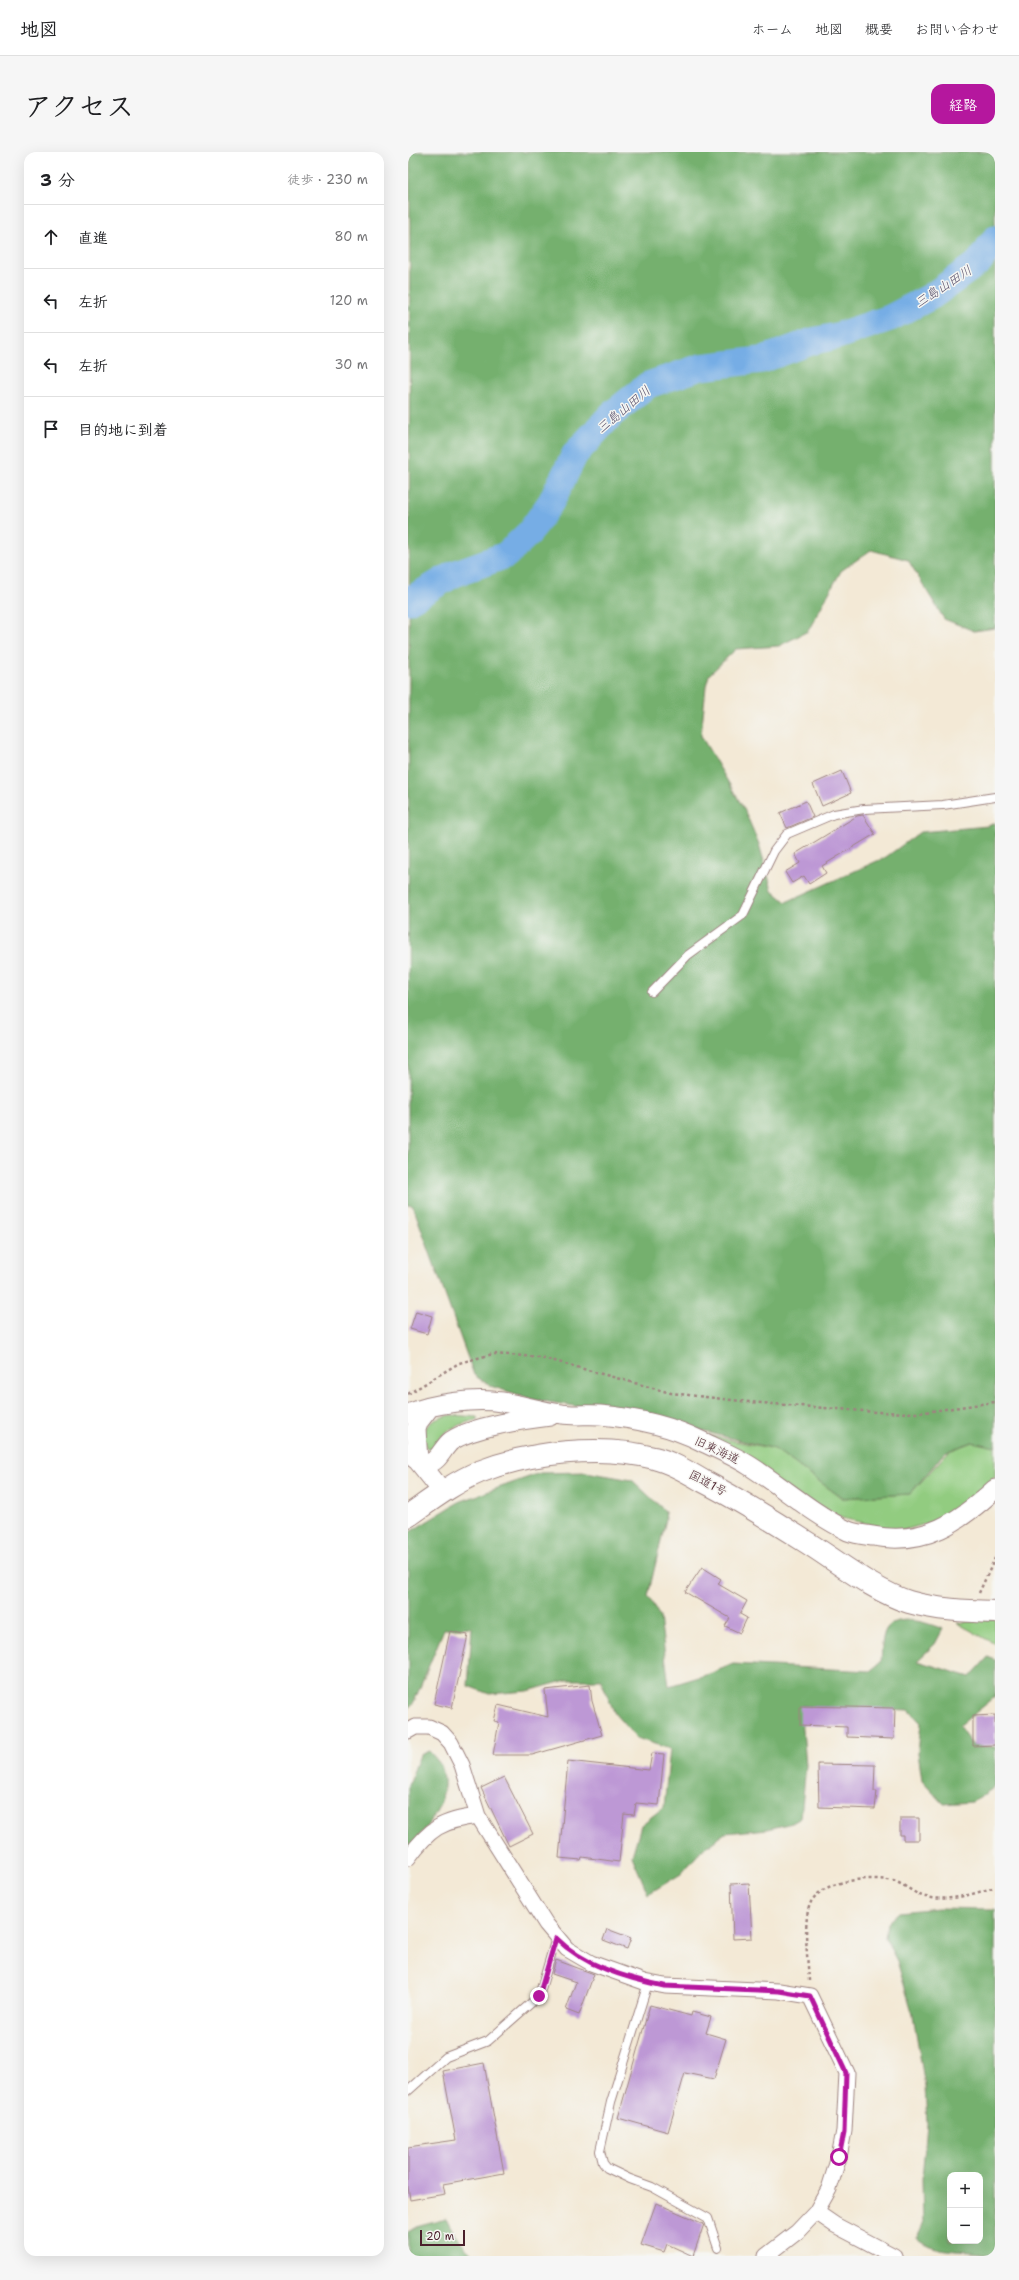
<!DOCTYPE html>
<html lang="ja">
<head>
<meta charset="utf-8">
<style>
	body { margin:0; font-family:"Shantell Sans","Klee One",sans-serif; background:#f6f6f6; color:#202124 }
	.controls { position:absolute; right:12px; bottom:12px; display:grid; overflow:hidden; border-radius:8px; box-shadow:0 4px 16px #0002 }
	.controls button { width:36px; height:36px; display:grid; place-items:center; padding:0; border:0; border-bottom:1px solid #e0e0e0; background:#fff; color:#202124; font:20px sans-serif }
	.scale { position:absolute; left:12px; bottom:10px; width:45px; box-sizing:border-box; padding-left:4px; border:2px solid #4a1f2b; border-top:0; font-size:11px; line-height:14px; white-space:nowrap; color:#4a1f2b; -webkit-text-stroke:3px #f6f6f2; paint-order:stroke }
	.stop { position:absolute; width:12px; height:12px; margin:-9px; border:3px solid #b5179e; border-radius:50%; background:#fff }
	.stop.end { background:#b5179e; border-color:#fff; box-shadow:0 1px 4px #0008 }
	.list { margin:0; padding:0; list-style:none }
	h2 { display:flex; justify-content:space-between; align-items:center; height:52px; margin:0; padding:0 16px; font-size:17px }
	h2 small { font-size:13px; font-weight:400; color:#757577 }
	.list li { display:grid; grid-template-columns:26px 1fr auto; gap:12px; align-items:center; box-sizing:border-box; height:64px; padding:0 16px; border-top:1px solid #e0e0e0 }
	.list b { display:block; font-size:15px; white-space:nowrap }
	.list em { font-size:13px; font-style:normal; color:#757577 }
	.icon { flex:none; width:22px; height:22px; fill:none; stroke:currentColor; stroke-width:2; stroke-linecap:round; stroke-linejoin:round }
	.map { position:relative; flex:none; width:587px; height:2104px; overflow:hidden; border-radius:12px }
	header { display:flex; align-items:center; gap:24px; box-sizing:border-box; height:56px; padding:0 20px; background:#fff; border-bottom:1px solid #e0e0e0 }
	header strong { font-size:19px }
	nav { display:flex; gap:22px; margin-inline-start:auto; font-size:14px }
	.intro { display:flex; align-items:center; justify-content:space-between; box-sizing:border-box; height:96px; padding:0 24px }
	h1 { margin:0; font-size:28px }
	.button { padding:10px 18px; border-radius:12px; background:#b5179e; color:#fff; font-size:14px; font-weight:700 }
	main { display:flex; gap:24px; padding:0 24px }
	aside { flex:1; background:#fff; border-radius:12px; box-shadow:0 4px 16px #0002 }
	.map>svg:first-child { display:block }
</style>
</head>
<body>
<header>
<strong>地図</strong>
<nav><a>ホーム</a><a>地図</a><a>概要</a><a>お問い合わせ</a></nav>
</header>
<div class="intro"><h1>アクセス</h1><a class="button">経路</a></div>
<main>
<aside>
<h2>3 分<small>徒歩 · 230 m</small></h2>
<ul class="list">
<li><svg class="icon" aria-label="ahead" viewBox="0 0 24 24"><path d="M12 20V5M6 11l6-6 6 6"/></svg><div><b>直進</b></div><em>80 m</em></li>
<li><svg class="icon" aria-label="left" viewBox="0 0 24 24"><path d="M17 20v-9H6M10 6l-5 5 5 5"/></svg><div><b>左折</b></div><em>120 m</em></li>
<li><svg class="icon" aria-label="left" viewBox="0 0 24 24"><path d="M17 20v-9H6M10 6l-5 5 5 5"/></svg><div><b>左折</b></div><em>30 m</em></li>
<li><svg class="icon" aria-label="arrive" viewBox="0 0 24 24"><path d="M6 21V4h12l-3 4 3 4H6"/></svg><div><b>目的地に到着</b></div></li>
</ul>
</aside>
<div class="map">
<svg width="587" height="2104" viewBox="0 0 587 2104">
	<rect width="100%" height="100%" fill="#f6f6f2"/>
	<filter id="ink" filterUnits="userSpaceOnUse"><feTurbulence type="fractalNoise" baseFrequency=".025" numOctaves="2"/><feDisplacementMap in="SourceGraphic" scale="8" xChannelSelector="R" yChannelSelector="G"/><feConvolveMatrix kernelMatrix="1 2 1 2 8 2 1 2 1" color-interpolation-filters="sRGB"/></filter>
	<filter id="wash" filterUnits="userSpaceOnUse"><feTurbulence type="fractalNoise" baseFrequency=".012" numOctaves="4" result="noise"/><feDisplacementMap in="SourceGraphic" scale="16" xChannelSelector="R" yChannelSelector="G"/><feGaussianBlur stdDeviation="0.9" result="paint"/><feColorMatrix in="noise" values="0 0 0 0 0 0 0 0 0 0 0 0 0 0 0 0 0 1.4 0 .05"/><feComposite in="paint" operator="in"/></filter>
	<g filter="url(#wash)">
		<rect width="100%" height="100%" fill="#f3e9d6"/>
		<path fill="#92cc80" stroke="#6e7656" d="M44,1263L69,1265V1268C57,1270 40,1276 32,1286C30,1290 29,1294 26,1297H19C7,1275 25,1266 44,1263Z
			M282,1280L367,1297L434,1346L502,1342L541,1299L564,1290L587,1292V1325L545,1364L493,1379L420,1363Z
			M587,1466V1492L549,1471Z"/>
		<path fill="#75b06e" stroke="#60684c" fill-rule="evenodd" d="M2,0H587V476L566,479L536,467L500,408L463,398L433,419L400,479L371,494L328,497L301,523L298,534L293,584L336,657L351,692L364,738L378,750L478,705L512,680L580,674L587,671V1295L564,1290L537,1300L502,1342L434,1346L367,1297L237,1265L128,1248L82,1234L66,1223L5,1054L0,1053Z
			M178,1320L224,1328L257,1359L258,1367L240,1444L252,1465L261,1534L301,1522L325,1512L462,1519L473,1510C474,1500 473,1484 479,1476C491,1461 520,1471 535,1477L527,1492L509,1509L562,1525L580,1505L587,1508V1545L551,1574L565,1594L587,1595V1635L564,1650L536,1652L514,1628L510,1601L513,1571L501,1558L393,1554L398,1613L393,1666L384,1671L360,1677L317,1681L293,1699L273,1722L240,1742L224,1704L233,1673L256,1655L262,1597L228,1586L207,1562L193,1528H159L120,1539L81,1542L60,1534L64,1475L36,1477L6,1550L0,1557V1381L51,1350L132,1321Z
			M21,1599C25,1604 32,1610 34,1616C44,1649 18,1675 0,1699V1633L12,1603Z
			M530,1756L587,1757V2104C562,2096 528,2104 509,2086L515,2073L514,2027L519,1972L517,1934L505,1863L489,1809L477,1786L479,1771L491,1760ZM542,2023H572V2089H542Z
			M38,2066L46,2081L65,2104H0V2079L8,2074Z"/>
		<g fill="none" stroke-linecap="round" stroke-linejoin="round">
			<path stroke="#76ade5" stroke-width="27" d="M0,449L46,422L98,403L122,380L143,350L167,302L203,263L240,233L293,215L353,208L405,189L429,184L482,166L524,144L571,110L587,87"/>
		</g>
		<g id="blocks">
			<path fill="#bd98d5" d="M434,619L443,641L414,654L405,632Z
				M398,649L405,665L379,676L372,661Z
				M455,663L467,682L414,714L418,721L401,732L396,724L384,731L377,720L392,711L387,702L449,664Z
				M8,1159L24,1164L19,1182L2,1177Z
				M294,1415L313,1427L310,1432L339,1449L332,1462L339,1466L332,1481L317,1474L322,1466L277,1440Z
				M42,1479L60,1483L44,1556L26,1552Z
				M182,1533L184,1549L194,1583L124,1603H85L91,1570L86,1569L90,1553L140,1565L137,1538Z
				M392,1554L487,1556L486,1587L439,1585V1575L392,1573Z
				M587,1563V1593L565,1594V1564Z
				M244,1601L256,1602L251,1653L228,1651L226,1663L216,1662L211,1710L174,1705L173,1708L151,1706L160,1609L241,1618Z
				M410,1612L467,1613L466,1639H469L467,1657L411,1655Z
				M96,1625L125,1682L101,1694L73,1636Z
				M492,1666H511V1688H495V1683H492Z
				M341,1731L344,1786L325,1787L323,1732Z
				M199,1777L223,1786L219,1797L195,1788Z
				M148,1808L186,1822L171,1863L158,1858L168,1830L144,1822Z
				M242,1853L283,1864L284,1860L303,1865L298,1881L318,1887L306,1927L277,1921L260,1980L210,1966Z
				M76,1911L96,2021L35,2032L37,2042L2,2048L0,2035V1995L48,1988L35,1919Z
				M248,2051L296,2072L285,2104L259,2092L256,2100L233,2093Z"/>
		</g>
	</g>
	<g filter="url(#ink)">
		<use href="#blocks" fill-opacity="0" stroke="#9e8480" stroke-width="1"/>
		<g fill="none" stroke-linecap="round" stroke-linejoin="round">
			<defs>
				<path id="service" d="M244,840L280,803L335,763L366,699L379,682L426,662L456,657L535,653L587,645
					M240,1831L203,1950L192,1999L195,2011L199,2016L222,2027L244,2035L300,2066L310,2096
					M0,1939L38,1905L80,1889L131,1844L148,1786"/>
				<path id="minor" d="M0,1579L7,1575H21L34,1581L43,1591L54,1613L70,1664L138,1772L159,1797L183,1811L236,1830L257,1834L371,1839L402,1844L439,1921L436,1979L431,2005L421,2037L408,2060L389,2080L358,2104
					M0,1706C21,1677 34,1668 70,1664
					M408,2060L427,2073L486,2104"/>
				<path id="tertiary" d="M21,1256L11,1269L8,1277L10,1309L35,1340
					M0,1262C25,1251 67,1246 94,1250C114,1253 134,1260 154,1262C166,1264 179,1262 192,1263C226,1266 263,1274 293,1289C309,1297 327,1304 342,1314C375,1335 405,1362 440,1379C447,1382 457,1383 465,1384C517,1394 551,1370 587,1337
					M0,1301C6,1306 13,1313 21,1311C31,1309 35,1295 43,1289C63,1275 117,1267 142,1264"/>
				<path id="trunk" d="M0,1364C23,1348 45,1331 71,1320C121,1300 194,1292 246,1306C263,1310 280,1320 295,1329C330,1347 362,1367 395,1388C426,1407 467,1440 501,1450C529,1458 558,1459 587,1460"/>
			</defs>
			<use href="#service" stroke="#9e8480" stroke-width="10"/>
			<use href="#minor" stroke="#9e8480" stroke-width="17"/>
			<use href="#tertiary" stroke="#9e8480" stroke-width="21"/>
			<use href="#trunk" stroke="#9e8480" stroke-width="24"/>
			<path stroke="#9e8480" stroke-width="2.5" stroke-dasharray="3 3" stroke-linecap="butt" d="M0,1242L51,1211L85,1202L132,1205L263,1241L341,1250L468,1260L510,1261L587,1250
				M571,1441L587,1406
				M401,1829C400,1808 394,1768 403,1750C416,1727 463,1724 485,1729C497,1732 507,1743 518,1745C542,1750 565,1742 587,1735"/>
			<use href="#service" stroke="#fff" stroke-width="8"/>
			<use href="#minor" stroke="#fff" stroke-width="15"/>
			<use href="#tertiary" stroke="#fff" stroke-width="19"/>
			<use href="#trunk" stroke="#fff" stroke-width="22"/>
		</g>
	</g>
	<g fill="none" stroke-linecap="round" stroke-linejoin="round" filter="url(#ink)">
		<path stroke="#b5179e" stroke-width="5" d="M131,1844L148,1786C176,1814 218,1826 256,1834L371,1839L402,1844L438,1921L436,1980L431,2005"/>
	</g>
	<g text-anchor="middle" stroke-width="3" stroke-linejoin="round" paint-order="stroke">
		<g font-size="12" fill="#4a1f2b" stroke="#f6f6f2">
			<text transform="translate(309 1298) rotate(25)" y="4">旧東海道</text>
			<text transform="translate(300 1331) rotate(28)" y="4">国道1号</text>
		</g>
		<g font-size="13" font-style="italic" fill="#59516c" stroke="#f6f6f2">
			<text transform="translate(535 134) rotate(-33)" y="5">三島山田川</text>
			<text transform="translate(215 257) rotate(-40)" y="5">三島山田川</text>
		</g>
	</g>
</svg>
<div class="controls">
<button>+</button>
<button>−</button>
</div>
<div class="scale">20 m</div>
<div class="stop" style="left:431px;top:2005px"></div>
<div class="stop end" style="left:131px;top:1844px"></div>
</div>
</main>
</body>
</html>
